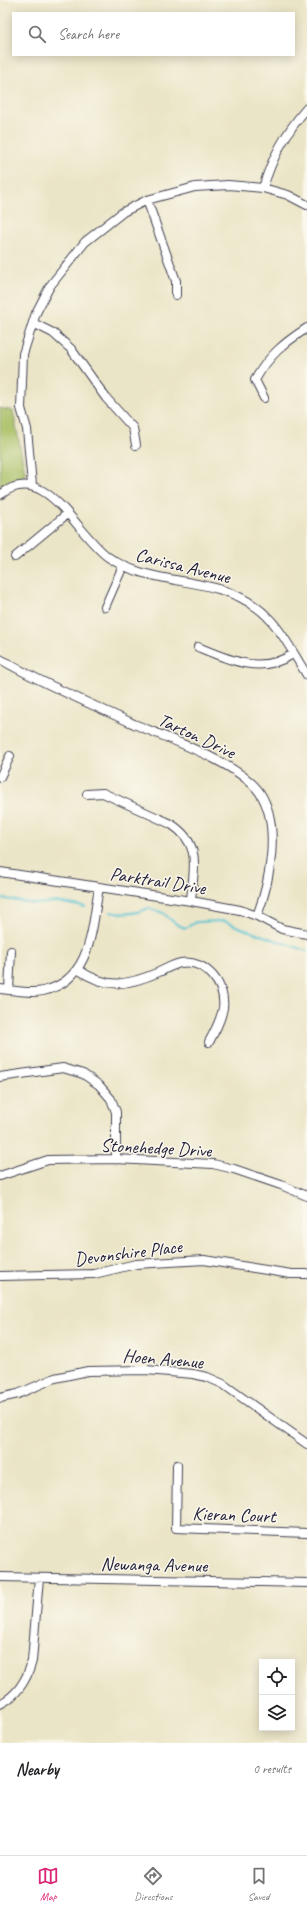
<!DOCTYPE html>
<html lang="en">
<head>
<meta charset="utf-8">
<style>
	body { margin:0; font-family:Caveat,sans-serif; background:#f6f6f6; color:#202124 }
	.controls { position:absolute; right:12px; bottom:12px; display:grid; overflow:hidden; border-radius:0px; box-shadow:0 2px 10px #0003 }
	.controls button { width:36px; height:36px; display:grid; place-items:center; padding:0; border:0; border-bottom:1px solid #e0e0e0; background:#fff; color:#202124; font:20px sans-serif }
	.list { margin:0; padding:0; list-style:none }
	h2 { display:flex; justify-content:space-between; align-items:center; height:52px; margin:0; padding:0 16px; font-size:17px }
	h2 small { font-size:13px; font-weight:400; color:#757577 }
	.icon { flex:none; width:22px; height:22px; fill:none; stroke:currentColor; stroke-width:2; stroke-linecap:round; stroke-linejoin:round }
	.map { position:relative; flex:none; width:307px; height:1743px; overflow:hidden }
	.search { position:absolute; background:#fff; box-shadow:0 2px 10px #0003; left:12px; right:12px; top:12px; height:44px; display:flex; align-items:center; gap:10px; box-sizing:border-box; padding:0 14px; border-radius:0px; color:#757577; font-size:15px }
	.sheet { height:112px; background:#fff }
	nav { display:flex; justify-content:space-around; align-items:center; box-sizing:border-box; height:56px; border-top:1px solid #e0e0e0; background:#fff; font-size:11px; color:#757577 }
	nav a { display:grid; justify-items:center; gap:2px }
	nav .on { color:#db2777 }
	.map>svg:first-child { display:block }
</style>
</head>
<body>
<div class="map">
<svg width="307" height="1743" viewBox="0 0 307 1743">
	<rect width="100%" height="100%" fill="#fbf7ec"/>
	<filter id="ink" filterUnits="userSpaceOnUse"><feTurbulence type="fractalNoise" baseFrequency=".025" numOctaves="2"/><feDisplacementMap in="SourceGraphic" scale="8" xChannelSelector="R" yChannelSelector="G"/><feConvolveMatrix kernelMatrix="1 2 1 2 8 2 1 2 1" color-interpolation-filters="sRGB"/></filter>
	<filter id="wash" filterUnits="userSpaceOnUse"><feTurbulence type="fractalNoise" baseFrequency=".012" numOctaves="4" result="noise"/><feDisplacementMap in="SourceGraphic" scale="16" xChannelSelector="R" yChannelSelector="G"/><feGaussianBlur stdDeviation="0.9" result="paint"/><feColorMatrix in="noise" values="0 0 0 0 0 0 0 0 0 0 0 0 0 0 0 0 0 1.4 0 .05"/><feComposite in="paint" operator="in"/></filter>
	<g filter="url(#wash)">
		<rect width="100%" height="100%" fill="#ebe5c7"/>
		<path fill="#a7bf64" stroke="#647050" d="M0,408L13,411L25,472L23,480L1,491L0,490Z"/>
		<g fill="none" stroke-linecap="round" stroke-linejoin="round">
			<path stroke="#57c2d2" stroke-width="2" d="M0,898L35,904L57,902L85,907
				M110,912C124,915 136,914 149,908L163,913L176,924L185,928L196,922L224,921L246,930L307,951"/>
		</g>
	</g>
	<g filter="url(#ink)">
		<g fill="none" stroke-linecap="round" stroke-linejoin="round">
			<defs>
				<path id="minor" d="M263,188C272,157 286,132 307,108
					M147,200L176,281V295
					M33,323L53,333L71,349L106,398L133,428L136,445
					M264,398L255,380C269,355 284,343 307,328
					M32,485L27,429L21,408L23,354L36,313L50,286L85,242L123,212L147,200L195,187L228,185L263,188L288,195L307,205
					M0,495C45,459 76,534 108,557C153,588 212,574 256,607C279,623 292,652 307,675
					M15,557L67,514
					M105,607L123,566
					M198,647C229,660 261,675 293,654
					M0,659C43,684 89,703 134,724C167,738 241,764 260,793C281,825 270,882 257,916
					M0,777L10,756
					M87,794L103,793L171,824C203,845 193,868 191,901
					M0,872L191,901L240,910L257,916L282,929L307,934
					M79,970C107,990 129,985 159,972C166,969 174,964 181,963C206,959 226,985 223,1008C221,1020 215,1031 209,1042
					M0,989C14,990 30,994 43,991C92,980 92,927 99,887
					M9,990L11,951
					M0,1077L63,1068L83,1074L99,1085L111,1099L116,1112V1159
					M0,1176L48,1160L116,1159L213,1164L234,1169L281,1185L307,1196
					M0,1276L94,1274L136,1264L204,1260L291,1274H307
					M0,1398L18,1394L55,1378L88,1371L146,1370L193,1374L207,1377L223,1384L307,1444
					M177,1465L176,1528L307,1533
					M0,1577L307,1583
					M0,1704C18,1695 27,1680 32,1661L39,1578"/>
			</defs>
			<use href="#minor" stroke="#403f50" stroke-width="10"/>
			<use href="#minor" stroke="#fff" stroke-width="8"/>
		</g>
	</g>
	<g text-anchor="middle" stroke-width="3" stroke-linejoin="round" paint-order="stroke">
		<g font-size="19" fill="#22223b" stroke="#fbf7ec">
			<text transform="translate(183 565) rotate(14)" y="7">Carissa Avenue</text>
			<text transform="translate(197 735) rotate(25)" y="7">Tarton Drive</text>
			<text transform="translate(158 880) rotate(9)" y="7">Parktrail Drive</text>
			<text transform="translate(156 1147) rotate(3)" y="7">Stonehedge Drive</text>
			<text transform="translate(128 1252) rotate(-7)" y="7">Devonshire Place</text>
			<text transform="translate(163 1358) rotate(5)" y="7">Hoen Avenue</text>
			<text transform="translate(234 1514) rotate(2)" y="7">Kieran Court</text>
			<text transform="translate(154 1564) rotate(1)" y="7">Newanga Avenue</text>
		</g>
	</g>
</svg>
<div class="controls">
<button><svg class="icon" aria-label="locate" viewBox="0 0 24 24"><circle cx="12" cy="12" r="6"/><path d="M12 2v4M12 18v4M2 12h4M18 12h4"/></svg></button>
<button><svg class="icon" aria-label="layers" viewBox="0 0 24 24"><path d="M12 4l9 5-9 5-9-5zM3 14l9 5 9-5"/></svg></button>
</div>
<div class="search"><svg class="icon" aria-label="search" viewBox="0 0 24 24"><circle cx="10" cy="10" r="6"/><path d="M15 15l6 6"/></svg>Search here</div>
</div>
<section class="sheet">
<h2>Nearby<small>0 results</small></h2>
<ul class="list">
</ul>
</section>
<nav>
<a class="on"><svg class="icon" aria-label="map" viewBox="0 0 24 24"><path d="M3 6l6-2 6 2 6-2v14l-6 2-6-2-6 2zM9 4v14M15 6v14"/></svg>Map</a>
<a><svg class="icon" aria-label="directions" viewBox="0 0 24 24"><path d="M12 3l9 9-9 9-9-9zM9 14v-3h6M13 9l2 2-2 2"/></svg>Directions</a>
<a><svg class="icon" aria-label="saved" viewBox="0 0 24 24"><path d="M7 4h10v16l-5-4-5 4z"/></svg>Saved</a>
</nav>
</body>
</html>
